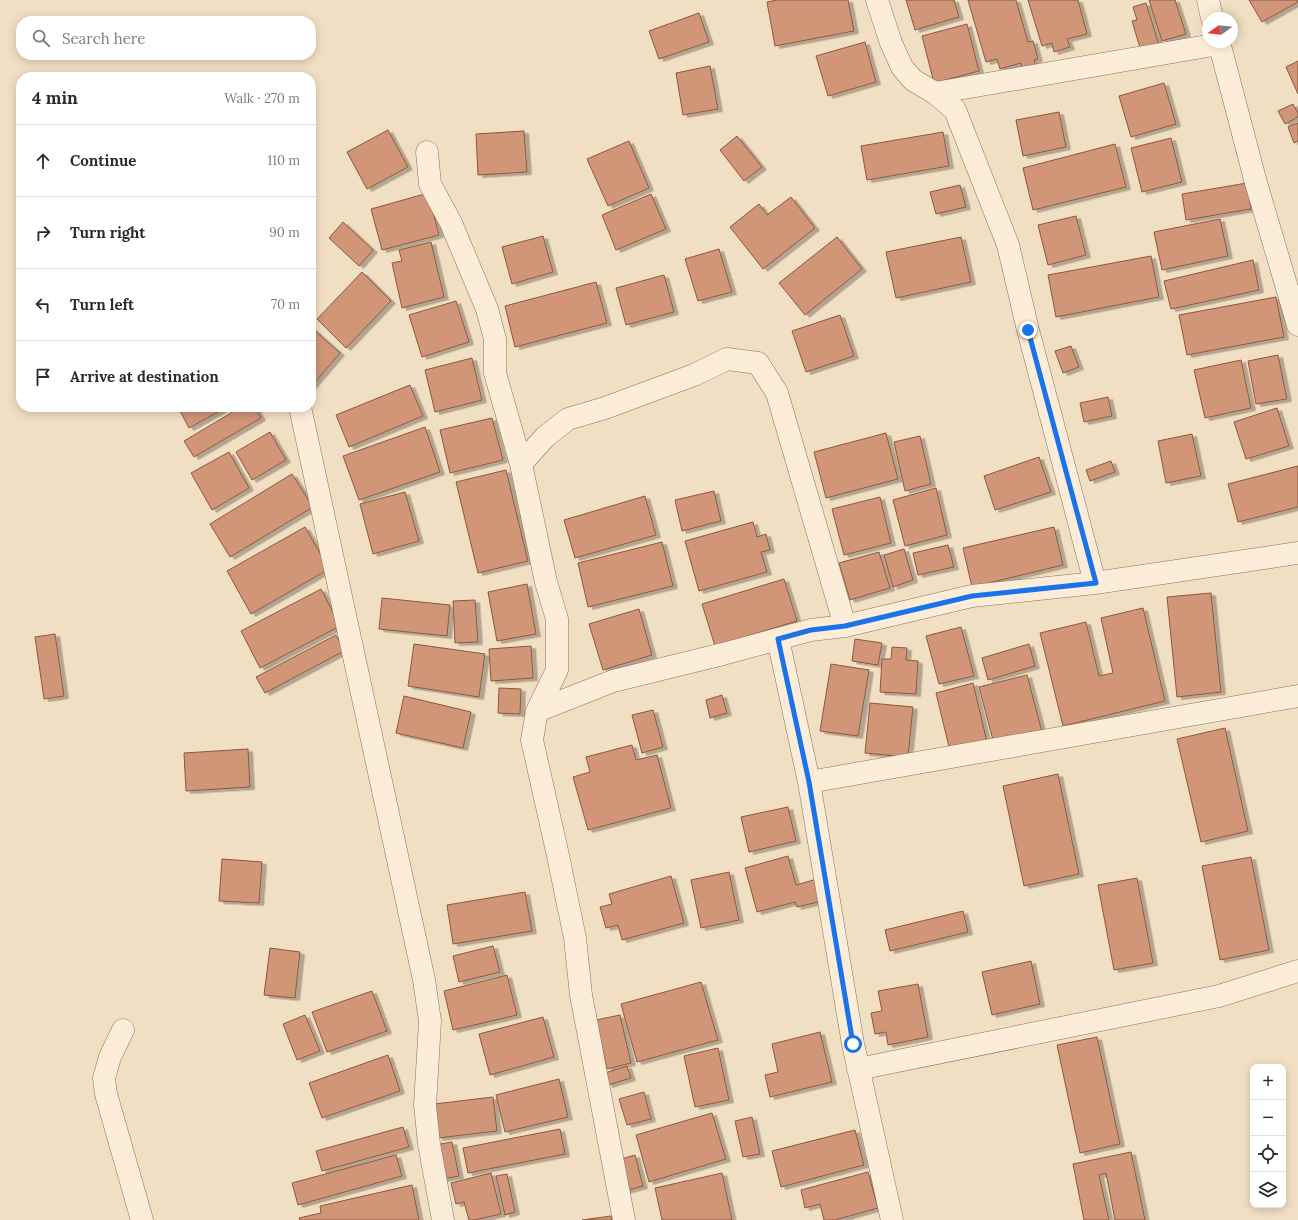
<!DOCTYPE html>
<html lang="en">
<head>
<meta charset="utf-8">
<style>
	body { margin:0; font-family:Lora,serif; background:#f7f7f7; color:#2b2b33 }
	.controls { position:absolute; right:12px; bottom:12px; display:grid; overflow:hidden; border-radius:8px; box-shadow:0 2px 10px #0003 }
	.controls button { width:36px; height:36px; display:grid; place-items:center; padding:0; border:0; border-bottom:1px solid #e1e1e2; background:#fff; color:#2b2b33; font:20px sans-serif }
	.compass { position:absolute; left:1202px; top:12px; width:36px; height:36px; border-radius:50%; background:#fff; box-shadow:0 2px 10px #0003; rotate:255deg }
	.stop { position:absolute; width:12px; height:12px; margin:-9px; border:3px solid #1a73e8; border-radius:50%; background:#fff }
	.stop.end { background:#1a73e8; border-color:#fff; box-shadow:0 1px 4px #0008 }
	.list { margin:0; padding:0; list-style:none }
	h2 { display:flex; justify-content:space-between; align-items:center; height:52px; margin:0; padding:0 16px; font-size:17px }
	h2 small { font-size:13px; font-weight:400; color:#7c7c81 }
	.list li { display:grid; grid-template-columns:26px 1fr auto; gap:12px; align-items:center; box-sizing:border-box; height:72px; padding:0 16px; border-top:1px solid #e1e1e2 }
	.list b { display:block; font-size:15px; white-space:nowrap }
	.list em { font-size:13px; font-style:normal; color:#7c7c81 }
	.icon { flex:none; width:22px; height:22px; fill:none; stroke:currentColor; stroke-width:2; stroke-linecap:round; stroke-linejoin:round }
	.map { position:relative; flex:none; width:1298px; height:1220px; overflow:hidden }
	.search { position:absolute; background:#fff; box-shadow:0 2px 10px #0003; left:16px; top:16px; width:300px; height:44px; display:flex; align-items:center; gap:10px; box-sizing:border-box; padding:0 14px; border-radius:16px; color:#7c7c81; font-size:15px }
	.panel { position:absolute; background:#fff; box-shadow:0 2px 10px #0003; left:16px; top:72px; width:300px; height:340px; border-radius:16px }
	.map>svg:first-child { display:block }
</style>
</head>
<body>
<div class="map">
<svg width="1298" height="1220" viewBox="0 0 1298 1220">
	<defs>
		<filter id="shadow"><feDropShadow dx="4.5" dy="2.5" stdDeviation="0" flood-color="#0004"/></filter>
	</defs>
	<rect width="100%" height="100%" fill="#f1dfc4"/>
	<path fill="#d19578" stroke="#8e563d" filter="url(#shadow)" d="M777,0H848L854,31L775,46L767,2Z
		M906,0H954L959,17L915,30Z
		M968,0H1016L1028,42L1033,41L1038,59L1034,60L1036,67L1023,71L1021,63L1000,69L997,59L986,62Z
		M1028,0H1078L1087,34L1067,39L1070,47L1054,52L1052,43L1042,46Z
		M1149,0H1175L1186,34L1162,41Z
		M1249,0H1298V2L1262,22Z
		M1146,3L1159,45L1141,51L1132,21L1137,20L1133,7Z
		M699,13L709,42L659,59L649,31Z
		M967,24L979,71L934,83L922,36Z
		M865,42L876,82L828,96L816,56Z
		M1298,61V94L1286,67Z
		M710,66L718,109L683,115L676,73Z
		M1164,83L1176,124L1131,137L1119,96Z
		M1293,104L1298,113V117L1285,124L1278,111Z
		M1059,112L1066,147L1023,156L1016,120Z
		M1298,123V141L1294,143L1288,127Z
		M388,130L408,167L367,189L347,152Z
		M524,131L527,172L478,175L476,134Z
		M943,132L949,166L867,180L861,146Z
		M737,136L762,167L744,181L720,150Z
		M1171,138L1182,182L1142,192L1131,148Z
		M629,141L649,188L608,206L587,159Z
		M1115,144L1126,187L1033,210L1023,168Z
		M1247,183L1251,209L1186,220L1182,194Z
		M960,185L966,207L936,214L930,192Z
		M428,193L439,235L382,250L371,209Z
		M651,194L666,229L616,250L602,215Z
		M791,197L815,228L763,269L730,227L759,204L767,215Z
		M1076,216L1086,255L1048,265L1038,225Z
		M1220,219L1228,256L1162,270L1154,232Z
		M343,222L373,250L359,266L329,238Z
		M543,236L553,272L512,284L502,247Z
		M837,237L862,269L805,315L779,283Z
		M961,237L971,282L896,298L886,252Z
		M431,242L444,297L402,308L392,263L402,261L399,250Z
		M719,249L732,292L698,301L685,259Z
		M1151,256L1159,297L1056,317L1048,275Z
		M1253,260L1259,290L1171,309L1164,281Z
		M362,272L391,301L346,348L317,319Z
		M664,275L674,312L626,325L616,288Z
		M596,282L607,323L515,347L505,306Z
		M1276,297L1284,337L1187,355L1179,315Z
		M456,301L469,342L422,357L409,315Z
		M840,315L854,356L806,372L792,331Z
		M312,328L340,353L311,387V329Z
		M1071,346L1079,367L1063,373L1055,351Z
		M1278,355L1287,399L1256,404L1248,361Z
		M472,358L482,400L435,412L425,370Z
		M1241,360L1251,408L1205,418L1194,370Z
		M410,385L423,416L349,447L336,415Z
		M1108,397L1112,416L1084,422L1080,403Z
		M178,407H227L189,428Z
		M241,407H255L261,418L194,457L184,441Z
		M1277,408L1289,446L1246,459L1234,422Z
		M492,418L503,460L450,473L440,430Z
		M425,427L440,472L359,500L343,456Z
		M270,432L286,460L252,480L236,452Z
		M886,433L898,479L826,498L814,452Z
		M1192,434L1201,476L1166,483L1158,441Z
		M920,436L931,484L905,491L894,442Z
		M229,452L249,488L212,510L191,473Z
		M1039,457L1051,492L995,510L984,476Z
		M1111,461L1115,472L1090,481L1086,470Z
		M1298,466V507L1238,522L1228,484Z
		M506,470L528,561L478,573L456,482Z
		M292,474L313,507L230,557L210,524Z
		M936,488L947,535L905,546L893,500Z
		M714,491L721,521L682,531L675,500Z
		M405,492L419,541L373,554L360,504Z
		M645,496L656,535L575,558L564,520Z
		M880,497L891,543L844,555L832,509Z
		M753,522L757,537L766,534L770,550L761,552L767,572L699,591L685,541Z
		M305,527L329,569L251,614L227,571Z
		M1054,527L1063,565L972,587L963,548Z
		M662,542L673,586L588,607L578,563Z
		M948,545L954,567L918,575L913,553Z
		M904,549L913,580L893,587L884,555Z
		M879,552L890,588L850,600L839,563Z
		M784,579L797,621L715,646L702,604Z
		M527,584L536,634L497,641L488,592Z
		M321,589L340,626L260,668L241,631Z
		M1211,593L1221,692L1177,697L1167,597Z
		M382,598L450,605L447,636L379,629Z
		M475,600L478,642L455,643L453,601Z
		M1143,608L1165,701L1063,726L1040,633L1086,622L1099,676L1113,673L1101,618Z
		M639,609L652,655L603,670L589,624Z
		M961,627L974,676L939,684L926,636Z
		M55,634L64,696L44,699L35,637Z
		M336,635L344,651L265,693L256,677Z
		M855,639L882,643L878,665L852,661Z
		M414,644L485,654L479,697L408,686Z
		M1029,644L1035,666L988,680L982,658Z
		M531,646L533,678L491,681L489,649Z
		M892,647L907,648L906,660L918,661L916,694L880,692L882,659H891Z
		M831,664L869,670L858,736L820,731Z
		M1027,675L1042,732L994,744L979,687Z
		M973,683L987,742L950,751L936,693Z
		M499,688L521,689L520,714L498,713Z
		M722,695L727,713L710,718L706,700Z
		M404,696L471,712L463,748L396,733Z
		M870,703L913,707L908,757L865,753Z
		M653,710L663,747L642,753L632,715Z
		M1225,728L1248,831L1201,842L1177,739Z
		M632,745L636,760L657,755L671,808L588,830L573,777L590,772L586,757Z
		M248,749L250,787L186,791L184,753Z
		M1058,774L1079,874L1024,886L1003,786Z
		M788,807L796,841L749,852L741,817Z
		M788,856L796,885L817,879L822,901L797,907L795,902L757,912L745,868Z
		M1251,857L1269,950L1220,960L1202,866Z
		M222,859L262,862L259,903L219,901Z
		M729,872L739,920L701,928L691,880Z
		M671,876L684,923L622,940L618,925L606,928L600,907L612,904L609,894Z
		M1137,878L1153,963L1114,970L1098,885Z
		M525,892L532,931L453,944L447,905Z
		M963,911L968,932L890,951L885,930Z
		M493,946L500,972L459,982L453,956Z
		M270,948L300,952L295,998L264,995Z
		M1031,961L1040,1004L992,1015L982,972Z
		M507,975L517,1015L453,1030L444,991Z
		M701,982L718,1040L637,1062L621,1004Z
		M918,984L928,1037L888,1045L886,1032L875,1034L871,1013L882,1011L878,991Z
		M372,991L387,1031L327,1052L312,1012Z
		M305,1015L320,1051L297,1060L283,1024Z
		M620,1015L631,1063L607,1069L596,1020Z
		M543,1017L554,1057L490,1075L479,1034Z
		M820,1032L832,1082L770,1097L765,1075L778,1072L772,1044Z
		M1097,1037L1120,1144L1080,1153L1057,1045Z
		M718,1048L729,1100L695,1107L684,1056Z
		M388,1055L400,1091L322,1118L309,1083Z
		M627,1066L631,1078L608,1085L605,1073Z
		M559,1079L568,1117L505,1132L496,1095Z
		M644,1092L651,1119L627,1125L619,1099Z
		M493,1097L497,1131L438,1138L434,1104Z
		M712,1113L726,1159L649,1182L636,1135Z
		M752,1117L760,1154L743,1157L735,1121Z
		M403,1127L409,1147L322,1171L316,1151Z
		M560,1129L565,1154L468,1173L463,1148Z
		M855,1130L864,1165L781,1187L772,1151Z
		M452,1142L459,1176L442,1179L435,1145Z
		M1131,1152L1145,1220H1115L1106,1173L1099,1175L1109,1220H1084L1073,1164Z
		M396,1155L402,1176L298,1205L292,1183Z
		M635,1155L643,1186L625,1191L618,1160Z
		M868,1172L878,1208L835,1220H824L820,1204L805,1208L801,1190Z
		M491,1173L501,1214L474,1220H469L464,1202L456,1204L451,1183Z
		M722,1173L732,1220H662L655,1188Z
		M507,1174L515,1212L505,1215L496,1176Z
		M412,1185L419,1220H300L299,1218L321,1213L320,1206Z
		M611,1216L612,1220H582Z"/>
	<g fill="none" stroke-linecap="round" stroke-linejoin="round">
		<defs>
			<path id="minor" d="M877,0L891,43L902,67L913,80L935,93L955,110L1008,245L1028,330L1095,583
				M1208,0L1212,18
				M1219,42L1256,183L1298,325
				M935,93L1219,44
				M427,152L430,184L451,223L487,309L495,339V373L521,464L546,582L557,619V670L537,711L532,740L557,851L575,938L581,995L624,1220
				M300,407L424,980L430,1021L425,1105L429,1144L443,1220
				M521,464L545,437L568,419L605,408L694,375L727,359L758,363L777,393L845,626
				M778,639L809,782L853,1044L892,1220
				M537,711L613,681L723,654L811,630L845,626L972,596L1095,583L1298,553
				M809,782L1298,696
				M123,1030L110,1057L104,1078L106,1094L142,1220
				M858,1069L1219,996L1298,971"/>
		</defs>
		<use href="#minor" stroke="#8d7059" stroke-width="23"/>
		<use href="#minor" stroke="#fbedd8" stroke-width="22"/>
	</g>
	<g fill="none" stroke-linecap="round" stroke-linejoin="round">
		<path stroke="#1a73e8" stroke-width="5" d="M853,1044L809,782L778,639L811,630L845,626L972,596L1096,583L1028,330"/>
	</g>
</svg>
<div class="controls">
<button>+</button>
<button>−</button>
<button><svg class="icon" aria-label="locate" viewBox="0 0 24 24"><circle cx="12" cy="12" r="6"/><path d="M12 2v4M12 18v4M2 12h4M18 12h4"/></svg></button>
<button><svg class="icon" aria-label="layers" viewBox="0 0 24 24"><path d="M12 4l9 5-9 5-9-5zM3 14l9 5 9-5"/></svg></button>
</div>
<svg class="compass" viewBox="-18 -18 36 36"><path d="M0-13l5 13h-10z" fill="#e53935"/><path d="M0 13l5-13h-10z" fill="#7c7c81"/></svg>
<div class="stop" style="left:853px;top:1044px"></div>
<div class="stop end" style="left:1028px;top:330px"></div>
<div class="search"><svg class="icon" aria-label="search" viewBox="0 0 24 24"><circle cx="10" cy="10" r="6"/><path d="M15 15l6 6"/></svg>Search here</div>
<section class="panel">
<h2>4 min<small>Walk · 270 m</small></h2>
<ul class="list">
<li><svg class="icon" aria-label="ahead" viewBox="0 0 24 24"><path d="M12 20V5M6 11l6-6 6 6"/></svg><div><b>Continue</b></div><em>110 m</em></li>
<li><svg class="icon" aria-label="right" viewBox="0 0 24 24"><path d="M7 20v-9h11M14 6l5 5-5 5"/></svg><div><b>Turn right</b></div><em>90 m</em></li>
<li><svg class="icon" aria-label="left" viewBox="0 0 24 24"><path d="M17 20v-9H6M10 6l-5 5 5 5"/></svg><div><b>Turn left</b></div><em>70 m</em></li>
<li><svg class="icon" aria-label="arrive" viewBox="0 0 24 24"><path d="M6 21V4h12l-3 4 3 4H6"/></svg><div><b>Arrive at destination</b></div></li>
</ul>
</section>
</div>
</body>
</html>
